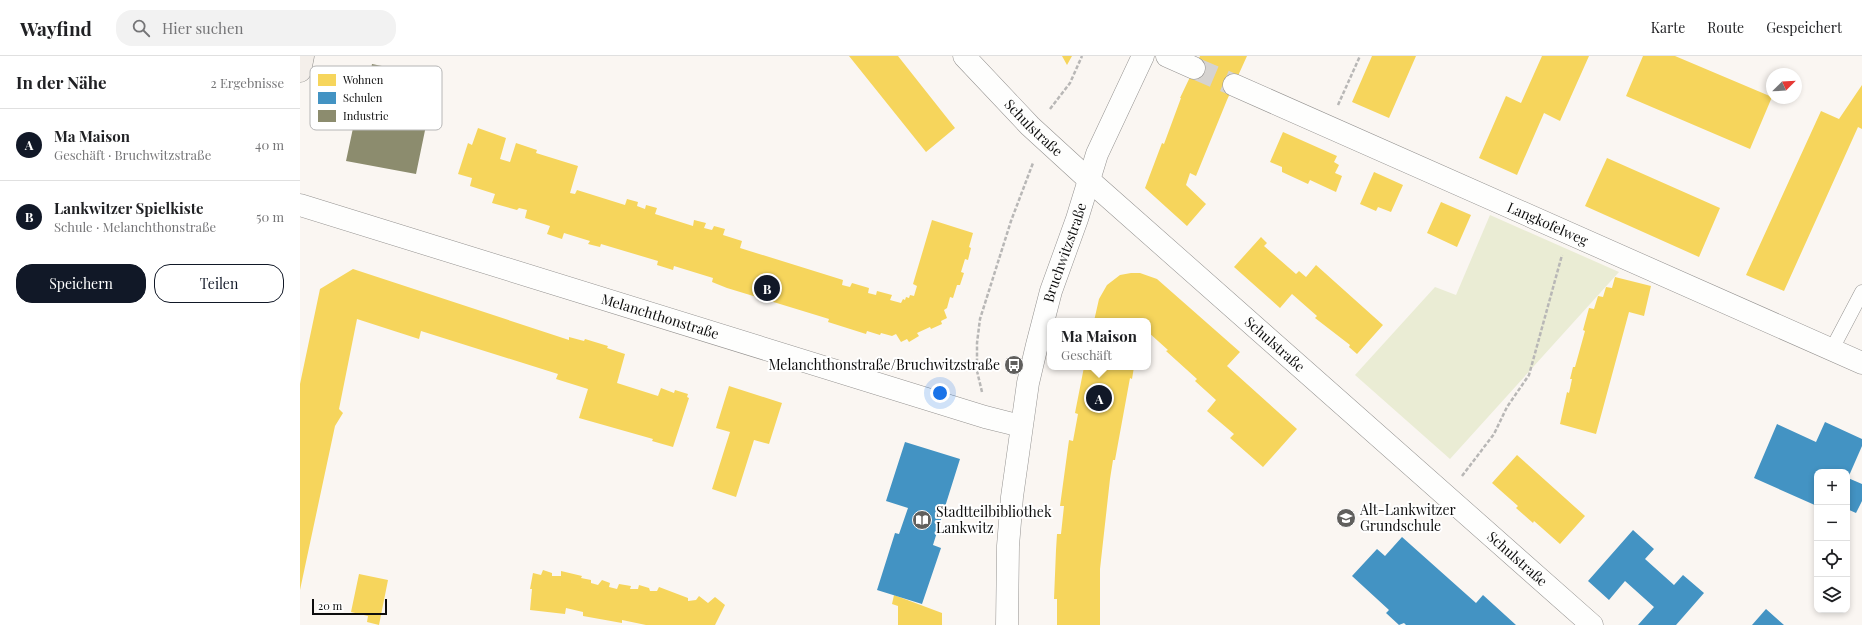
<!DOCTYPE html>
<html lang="de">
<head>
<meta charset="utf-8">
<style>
	body { margin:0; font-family:"Playfair Display",serif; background:#f2f2f2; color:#202124 }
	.controls { position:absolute; right:12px; bottom:12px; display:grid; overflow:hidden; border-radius:8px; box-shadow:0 2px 6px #0003 }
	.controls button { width:36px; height:36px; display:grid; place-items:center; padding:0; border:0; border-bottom:1px solid #e0e0e0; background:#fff; color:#202124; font:20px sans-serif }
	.compass { position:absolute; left:1466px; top:12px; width:36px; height:36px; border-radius:50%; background:#fff; box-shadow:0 2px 6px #0003; rotate:66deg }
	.scale { position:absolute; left:12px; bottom:10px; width:75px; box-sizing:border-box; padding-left:4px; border:2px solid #0d0d0d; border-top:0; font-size:11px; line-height:14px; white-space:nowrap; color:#0d0d0d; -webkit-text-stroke:3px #fff; paint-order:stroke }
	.you { position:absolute; left:640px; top:337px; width:14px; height:14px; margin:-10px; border:3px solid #fff; border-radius:50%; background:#1a73e8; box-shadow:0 0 0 6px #1a73e833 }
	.badge { display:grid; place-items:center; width:26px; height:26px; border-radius:50%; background:#111827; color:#fff; font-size:13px; font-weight:700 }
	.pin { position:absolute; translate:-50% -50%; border:2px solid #fff; box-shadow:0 1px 4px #0006 }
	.popup { position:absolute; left:747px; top:262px; width:104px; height:52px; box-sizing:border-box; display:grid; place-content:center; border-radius:8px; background:#fff; filter:drop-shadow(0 1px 3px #0005); font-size:13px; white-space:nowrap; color:#757577 }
	.popup b { font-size:15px; color:#202124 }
	.popup::after { content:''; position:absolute; left:50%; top:100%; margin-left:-8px; border:8px solid transparent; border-top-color:#fff }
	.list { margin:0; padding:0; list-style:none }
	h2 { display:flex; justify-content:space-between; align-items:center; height:52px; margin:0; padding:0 16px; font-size:17px }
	h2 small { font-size:13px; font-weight:400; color:#757577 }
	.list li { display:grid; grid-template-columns:26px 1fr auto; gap:12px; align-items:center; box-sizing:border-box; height:72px; padding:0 16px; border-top:1px solid #e0e0e0 }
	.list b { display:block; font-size:15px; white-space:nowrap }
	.list p { margin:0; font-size:13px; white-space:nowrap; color:#757577 }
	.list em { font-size:13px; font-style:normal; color:#757577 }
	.actions { display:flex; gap:8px; padding:12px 16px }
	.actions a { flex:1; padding:9px 0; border:1px solid #111827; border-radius:16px; text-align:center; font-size:14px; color:#111827 }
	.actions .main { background:#111827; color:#fff }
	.icon { flex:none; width:22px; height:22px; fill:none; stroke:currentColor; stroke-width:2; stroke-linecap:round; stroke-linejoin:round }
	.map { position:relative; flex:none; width:1562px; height:569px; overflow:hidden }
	header { display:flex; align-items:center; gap:24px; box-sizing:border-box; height:56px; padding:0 20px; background:#fff; border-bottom:1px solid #e0e0e0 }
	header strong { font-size:19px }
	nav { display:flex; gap:22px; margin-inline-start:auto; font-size:14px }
	.search { width:280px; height:36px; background:#f2f2f2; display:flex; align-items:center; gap:10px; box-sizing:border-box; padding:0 14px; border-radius:16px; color:#757577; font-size:15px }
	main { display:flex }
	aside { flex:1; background:#fff }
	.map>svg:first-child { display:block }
</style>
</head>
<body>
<header>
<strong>Wayfind</strong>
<div class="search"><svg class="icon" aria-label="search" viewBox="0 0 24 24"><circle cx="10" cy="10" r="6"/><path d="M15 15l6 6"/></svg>Hier suchen</div>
<nav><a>Karte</a><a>Route</a><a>Gespeichert</a></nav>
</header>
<main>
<aside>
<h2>In der Nähe<small>2 Ergebnisse</small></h2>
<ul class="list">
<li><span class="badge">A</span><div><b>Ma Maison</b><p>Geschäft · Bruchwitzstraße</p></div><em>40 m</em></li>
<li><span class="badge">B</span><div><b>Lankwitzer Spielkiste</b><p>Schule · Melanchthonstraße</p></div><em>50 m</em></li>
</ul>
<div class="actions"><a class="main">Speichern</a><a>Teilen</a></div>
</aside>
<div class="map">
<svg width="1562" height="569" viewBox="0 0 1562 569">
	<rect width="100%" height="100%" fill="#faf6f2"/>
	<path fill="#eaecd4" d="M1190,159L1319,216L1150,403L1055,319L1135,231L1156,239Z"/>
	<path fill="#f6d55c" d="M549,0H598L655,72L626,96Z
		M762,0H772L767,9Z
		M900,0H947L927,44L896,120L890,117L886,129L906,148L887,170L845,132L862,87L864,88L881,42H880Z
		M1072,0H1116L1089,62L1052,46Z
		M1242,0H1289L1260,65L1244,57L1217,119L1179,102L1206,40L1221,47Z
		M1343,0H1375L1472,41L1450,93L1326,40Z
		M1562,29V73L1558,71L1484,235L1446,219L1521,55L1539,63Z
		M178,72L206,82L200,103L210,106L216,87L237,94L236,97L278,110L270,137L275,138L277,134L325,149L327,143L338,146L337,150L345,153L346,149L357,152L355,158L393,170L394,164L406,167L404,172L412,174L414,170L425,173L423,179L442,185L440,192L543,224L542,229L550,231L552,227L569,232L568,237L576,239L577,235L592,239L590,244L601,247L603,243L605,244L606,241L609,242L610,239L614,240L617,230L613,228L632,164L673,177L669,191L671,192L668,204L665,203L661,216L664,217L660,229H657L653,242L650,241L647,252L644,254L647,262L641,265L642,268L631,273L630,271L617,277L619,280L609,286L607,283L601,286L596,278L592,280L581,277L580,279L567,275L566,278L528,266L529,263L516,259L427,232L412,226L413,222L374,210L373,214L357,209L358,205L301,188L300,191L288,188L290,185L264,177L262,183L247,178L250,170L225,162L227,154L219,152L217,154L192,147L195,138L170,130L172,122L158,118L168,87L172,89Z
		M983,76L1037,100L1034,106L1039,109L1035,117L1042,120L1036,136L1010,124L1008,128L982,116V111L970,106Z
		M1307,102L1420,152L1399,201L1285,150Z
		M1074,116L1103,129L1091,156L1078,151L1076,155L1060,148Z
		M1141,146L1171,159L1157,191L1127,177Z
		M961,181L967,187L964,190L996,218L999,215L1006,221L1016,209L1083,269L1057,298L1049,291L1050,289L1015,262L1017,260L992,238L980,252L934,211Z
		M53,213L269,284V281L284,285L285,283L308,290L307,292L325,298L317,327L358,340L361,332L374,337L375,334L388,338L387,341L389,342L373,391L352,385L353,383L279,362L288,333L256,323L258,318L121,275L119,283L57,263L39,353L43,357L35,370L0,534V328L20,233Z
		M831,217H840L857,223L940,296L927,310L997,373L963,411L930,382L934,378L907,355L916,344L895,325L897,323L866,295L868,294L848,276V265H794L799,243L807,229L820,219Z
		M1315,221L1351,230L1344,260L1329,256L1296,378L1260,368L1267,336L1269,337L1272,323H1270L1273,311H1275L1285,275L1283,274L1289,252L1294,253L1298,240L1303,241L1306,231L1312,232Z
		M784,311H834L832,323L830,322L815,404H813L810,423L800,513V569H757V543H754L756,494L757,478H761L764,450H760L769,384L773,385L778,358L775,357Z
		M429,330L482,347L469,388L454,384L436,441L412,433L430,376L416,372Z
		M1217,399L1285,460L1260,488L1234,465L1233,467L1216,452L1218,450L1192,427Z
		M243,514L252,517V520H261V515L282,520L281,522L291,524V527L298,529L302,524L310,527L309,531L317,533L319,528L331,530L330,533H338L339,529L349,532L350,535H357L359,531L388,542V545L396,544L399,540L408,547L415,541L425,549L415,569H346L322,564V567L283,560V556L266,552L265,558L230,554L232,533H230L233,517L241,519Z
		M59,518L88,524L79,569L67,566L68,560L51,556Z
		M594,539L642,557V569H598V550L592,548Z"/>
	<path fill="#4393c3" d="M1525,366L1562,383V390L1548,422L1562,428V445L1556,457L1547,453V416H1517V450L1454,422L1477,368L1516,386Z
		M605,386L660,403L633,489L641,492L622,548L577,534L595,477L599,478L608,452L586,445Z
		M1333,474L1354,493L1345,503L1374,529L1383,519L1404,537L1376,569H1338L1354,551L1325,525L1309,544L1288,525Z
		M1102,481L1176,547L1183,539L1216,569H1106L1104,567L1099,569L1086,557L1089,554L1052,520L1077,493L1085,500Z
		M1466,553L1484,569H1452Z"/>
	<path fill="#8c8c6e" d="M72,8L136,21L116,118L46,105L59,44L64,45Z"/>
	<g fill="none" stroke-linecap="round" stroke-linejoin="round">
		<path stroke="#d6d3d0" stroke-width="22" stroke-dasharray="22 11" stroke-linecap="butt" d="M894,12L934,29"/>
		<defs>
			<path id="service" d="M1532,293L1562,236"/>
			<g id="minor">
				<path id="s1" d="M664,0L730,70L789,124L1292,569"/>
				<path d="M867,0L894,12"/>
				<path id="s2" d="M934,29L1562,307"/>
				<path id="s3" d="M0,149L685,361L721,370"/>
				<path id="s4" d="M707,569L708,490L712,441L728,327L737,289L751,235L777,163L797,98L843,0"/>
			</g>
			<path id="secondary" d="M0,15L3,0"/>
		</defs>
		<use href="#service" stroke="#949290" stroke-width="15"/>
		<use href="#minor" stroke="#949290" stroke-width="23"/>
		<use href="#secondary" stroke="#8a8987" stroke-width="23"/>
		<path stroke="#b8b7b6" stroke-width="2.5" stroke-dasharray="4 2" stroke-linecap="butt" d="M1038,49L1060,0
			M750,53L770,27L782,0
			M682,336L677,315V287L680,263L711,165L733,107
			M1162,420L1194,378L1207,351L1229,319L1262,199"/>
		<use href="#service" stroke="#fefefd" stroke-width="14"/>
		<use href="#minor" stroke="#fefefd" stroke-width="22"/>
		<use href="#secondary" stroke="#f4efea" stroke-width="22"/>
	</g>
	<defs>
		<symbol id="bus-disc" viewBox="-11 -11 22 22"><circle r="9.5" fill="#605f5d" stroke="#fff"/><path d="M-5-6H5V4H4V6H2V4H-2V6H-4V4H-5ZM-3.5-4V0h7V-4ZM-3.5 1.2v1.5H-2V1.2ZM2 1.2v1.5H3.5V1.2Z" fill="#fff"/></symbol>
		<symbol id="school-disc" viewBox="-11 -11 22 22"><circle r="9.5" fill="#605f5d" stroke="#fff"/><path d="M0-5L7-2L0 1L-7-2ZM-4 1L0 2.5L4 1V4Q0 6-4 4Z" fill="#fff"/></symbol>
		<symbol id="library-disc" viewBox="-11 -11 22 22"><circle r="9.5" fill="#605f5d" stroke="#fff"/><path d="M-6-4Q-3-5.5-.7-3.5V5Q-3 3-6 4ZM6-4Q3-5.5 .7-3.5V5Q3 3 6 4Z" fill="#fff"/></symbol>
	</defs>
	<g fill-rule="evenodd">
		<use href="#bus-disc" x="703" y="298" width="22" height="22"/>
		<use href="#school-disc" x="1035" y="451" width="22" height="22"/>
		<use href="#library-disc" x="611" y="453" width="22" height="22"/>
	</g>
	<g text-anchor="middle" stroke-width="4" stroke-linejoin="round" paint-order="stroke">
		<g font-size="14" fill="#0d0d0d" stroke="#fff">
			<text dy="5" stroke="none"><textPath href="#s1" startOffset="100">Schulstraße</textPath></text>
			<text dy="5" stroke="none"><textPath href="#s2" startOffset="343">Langkofelweg</textPath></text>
			<text dy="5" stroke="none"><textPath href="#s4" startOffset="379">Bruchwitzstraße</textPath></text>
			<text dy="5" stroke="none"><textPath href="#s3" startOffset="377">Melanchthonstraße</textPath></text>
			<text dy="5" stroke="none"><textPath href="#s1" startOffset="424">Schulstraße</textPath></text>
			<text dy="5" stroke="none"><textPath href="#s1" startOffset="748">Schulstraße</textPath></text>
		</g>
		<g font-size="14" fill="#0d0d0d" stroke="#fff" text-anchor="start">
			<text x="700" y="314" text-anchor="end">Melanchthonstraße/Bruchwitzstraße</text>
			<text x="1060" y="459">Alt-Lankwitzer<tspan x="1060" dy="16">Grundschule</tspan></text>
			<text x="636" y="461">Stadtteilbibliothek<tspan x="636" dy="16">Lankwitz</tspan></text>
		</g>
	</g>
	<rect x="10" y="10" width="132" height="64" rx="6" fill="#fff" stroke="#b6b6b6" stroke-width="1"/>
	<rect x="18" y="18" width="18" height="12" fill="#f6d55c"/>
	<rect x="18" y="36" width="18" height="12" fill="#4393c3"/>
	<rect x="18" y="54" width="18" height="12" fill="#8c8c6e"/>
	<g font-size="11" fill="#0d0d0d">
		<text x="43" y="28">Wohnen</text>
		<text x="43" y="46">Schulen</text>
		<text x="43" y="64">Industrie</text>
	</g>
</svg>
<div class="controls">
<button>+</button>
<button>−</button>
<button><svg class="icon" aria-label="locate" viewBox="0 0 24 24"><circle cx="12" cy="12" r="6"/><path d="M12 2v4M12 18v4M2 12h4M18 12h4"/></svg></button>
<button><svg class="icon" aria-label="layers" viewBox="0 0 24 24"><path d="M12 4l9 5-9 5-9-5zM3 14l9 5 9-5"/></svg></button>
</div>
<svg class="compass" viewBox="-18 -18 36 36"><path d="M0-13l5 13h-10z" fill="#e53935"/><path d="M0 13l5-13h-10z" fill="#757577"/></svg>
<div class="scale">20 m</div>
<div class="you"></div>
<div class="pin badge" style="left:799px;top:342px">A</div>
<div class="popup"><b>Ma Maison</b>Geschäft</div>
<div class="pin badge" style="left:467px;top:232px">B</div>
</div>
</main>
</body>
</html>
